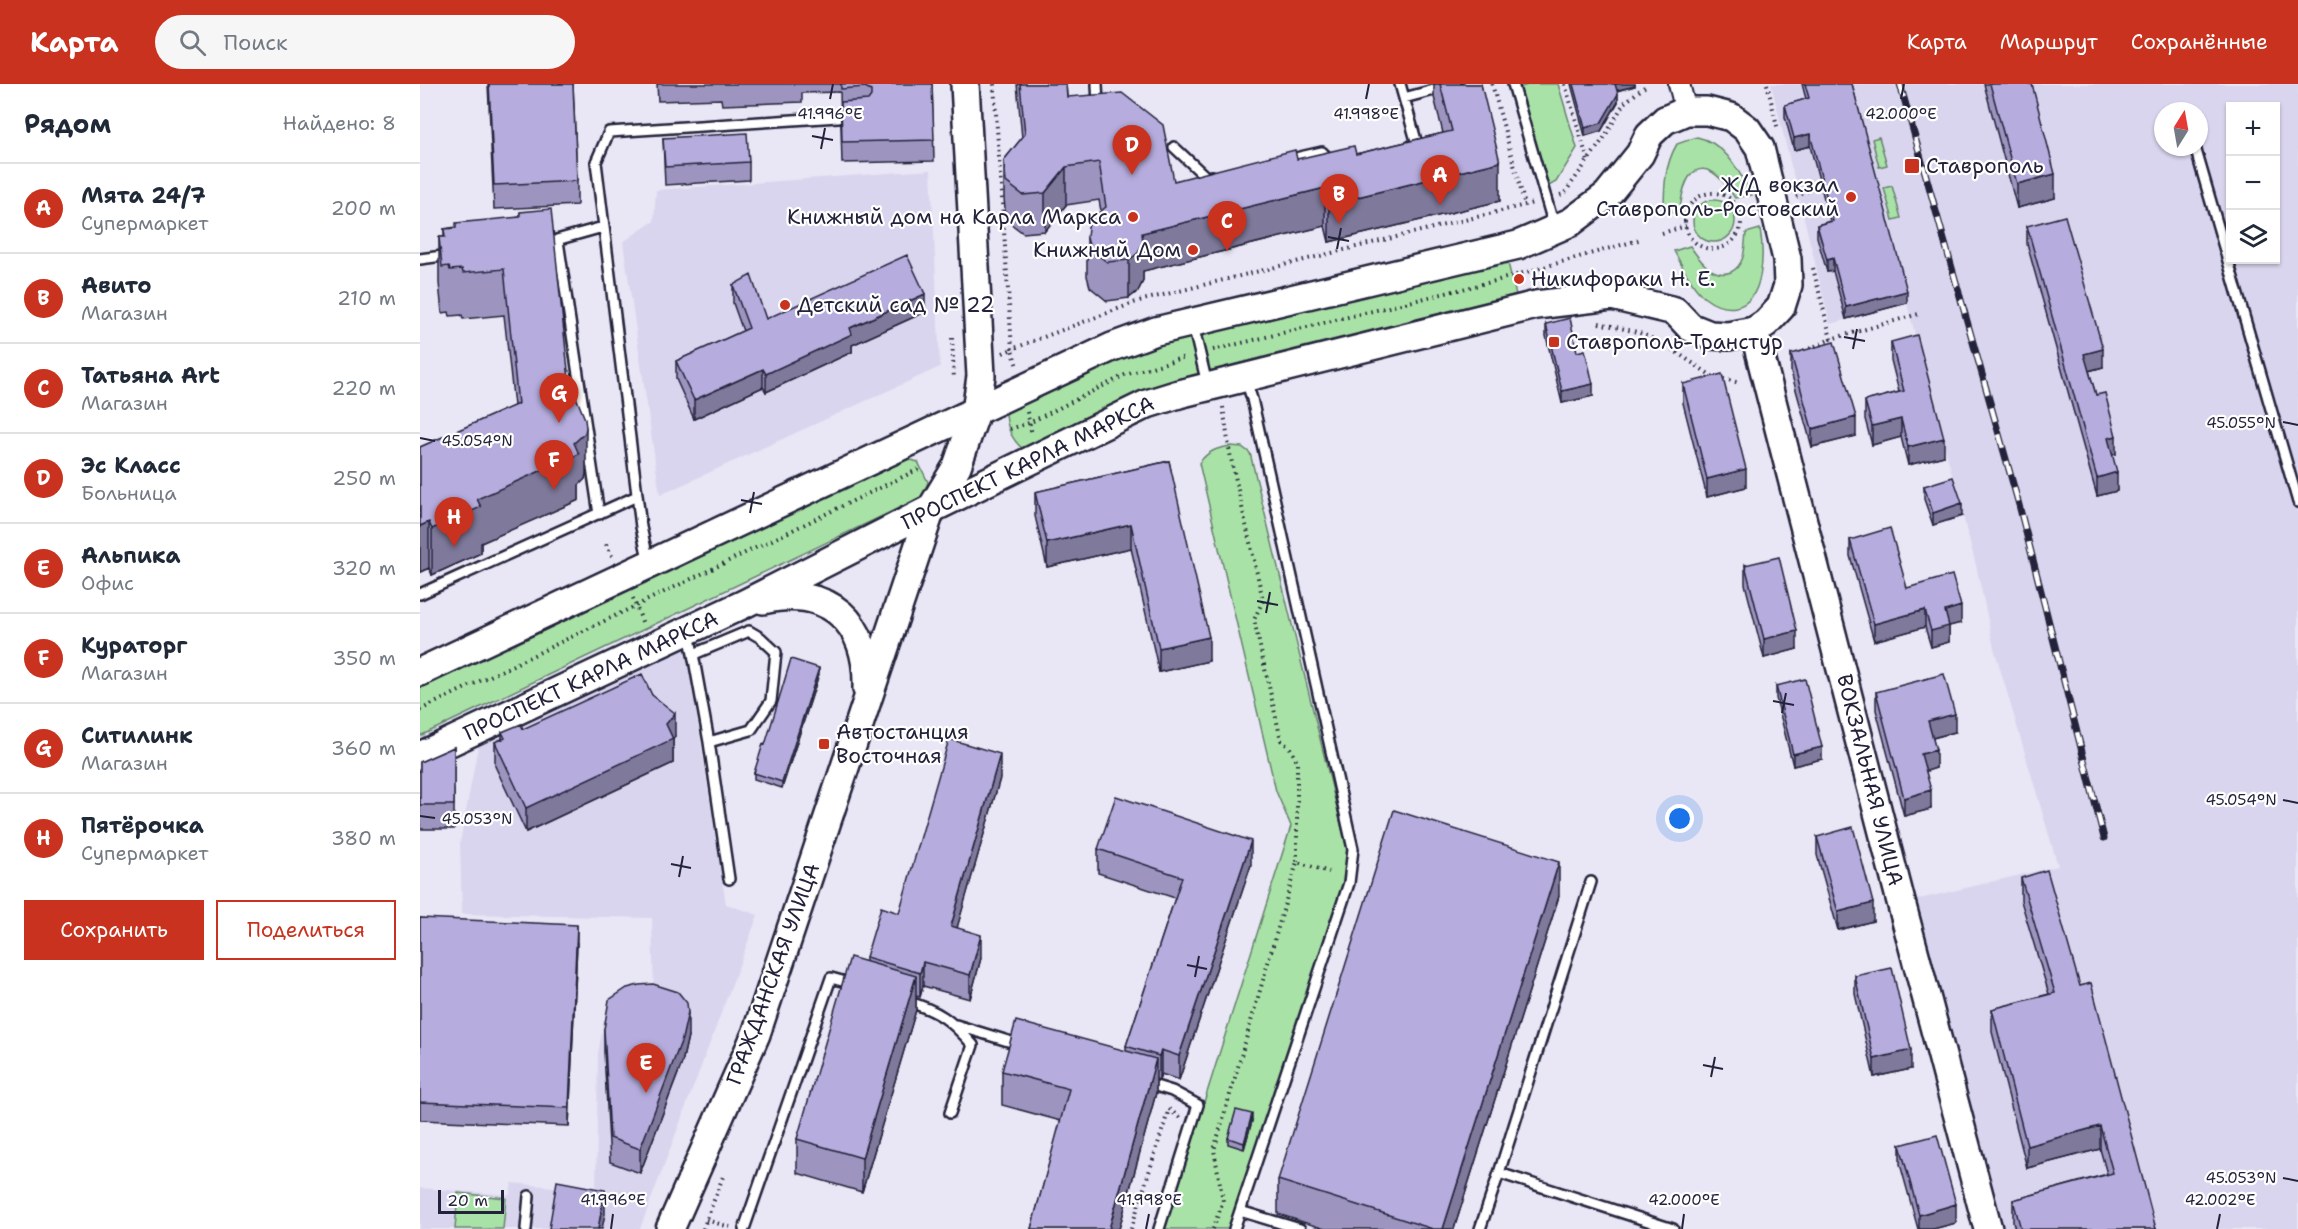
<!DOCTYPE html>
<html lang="ru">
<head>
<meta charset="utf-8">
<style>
	body { margin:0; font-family:"Shantell Sans",sans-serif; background:#f6f6f7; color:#1f2937 }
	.controls { position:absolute; right:18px; top:18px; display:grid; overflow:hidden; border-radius:0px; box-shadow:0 2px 4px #0004 }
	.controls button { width:54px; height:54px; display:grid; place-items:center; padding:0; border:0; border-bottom:2px solid #e0e1e3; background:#fff; color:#1f2937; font:30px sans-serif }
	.compass { position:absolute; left:1734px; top:18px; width:54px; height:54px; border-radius:50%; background:#fff; box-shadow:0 2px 4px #0004; rotate:11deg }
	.scale { position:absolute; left:18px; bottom:15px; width:66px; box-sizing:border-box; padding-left:6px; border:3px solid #22223b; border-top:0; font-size:16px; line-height:21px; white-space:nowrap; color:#22223b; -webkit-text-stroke:4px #fff; paint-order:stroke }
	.you { position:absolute; left:1260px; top:735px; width:21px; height:21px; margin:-15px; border:4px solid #fff; border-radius:50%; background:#1a73e8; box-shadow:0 0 0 9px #1a73e833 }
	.badge { display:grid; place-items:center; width:39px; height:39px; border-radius:50%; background:#c8321e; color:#fff; font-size:20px; font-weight:700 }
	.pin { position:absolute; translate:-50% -50px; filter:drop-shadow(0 2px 3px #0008) }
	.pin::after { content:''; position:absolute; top:32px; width:21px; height:18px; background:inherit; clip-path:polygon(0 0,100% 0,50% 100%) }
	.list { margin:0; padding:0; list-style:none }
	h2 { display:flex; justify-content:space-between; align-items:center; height:78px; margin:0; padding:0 24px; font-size:26px }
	h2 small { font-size:20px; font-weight:400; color:#747a83 }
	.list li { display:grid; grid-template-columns:39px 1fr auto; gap:18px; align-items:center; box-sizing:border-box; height:90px; padding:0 24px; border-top:2px solid #e0e1e3 }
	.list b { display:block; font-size:22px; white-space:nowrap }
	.list p { margin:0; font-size:20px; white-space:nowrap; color:#747a83 }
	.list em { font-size:20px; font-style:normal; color:#747a83 }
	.actions { display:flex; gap:12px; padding:18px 24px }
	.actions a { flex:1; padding:14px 0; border:2px solid #c8321e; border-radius:0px; text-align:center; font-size:21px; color:#c8321e }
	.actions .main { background:#c8321e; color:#fff }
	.icon { flex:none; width:33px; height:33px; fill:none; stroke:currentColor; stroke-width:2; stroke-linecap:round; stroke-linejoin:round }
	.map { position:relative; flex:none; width:1878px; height:1145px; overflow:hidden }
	header { display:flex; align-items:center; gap:36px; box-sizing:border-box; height:84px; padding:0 30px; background:#c8321e; color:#fff }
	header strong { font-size:28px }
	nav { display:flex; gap:33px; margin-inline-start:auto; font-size:21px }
	.search { width:420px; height:54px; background:#f6f6f7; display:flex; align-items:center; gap:15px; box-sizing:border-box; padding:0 21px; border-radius:33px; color:#747a83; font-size:22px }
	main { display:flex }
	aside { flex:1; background:#fff }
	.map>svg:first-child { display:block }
</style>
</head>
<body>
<header>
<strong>Карта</strong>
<div class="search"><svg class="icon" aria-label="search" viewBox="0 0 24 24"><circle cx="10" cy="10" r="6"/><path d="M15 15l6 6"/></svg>Поиск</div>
<nav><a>Карта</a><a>Маршрут</a><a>Сохранённые</a></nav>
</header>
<main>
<aside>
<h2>Рядом<small>Найдено: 8</small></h2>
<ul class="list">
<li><span class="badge">A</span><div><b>Мята 24/7</b><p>Супермаркет</p></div><em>200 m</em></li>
<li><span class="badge">B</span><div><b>Авито</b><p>Магазин</p></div><em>210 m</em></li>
<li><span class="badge">C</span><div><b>Татьяна Art</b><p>Магазин</p></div><em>220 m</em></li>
<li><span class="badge">D</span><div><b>Эс Класс</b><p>Больница</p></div><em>250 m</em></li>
<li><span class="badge">E</span><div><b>Альпика</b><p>Офис</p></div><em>320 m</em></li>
<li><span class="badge">F</span><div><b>Кураторг</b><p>Магазин</p></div><em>350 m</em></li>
<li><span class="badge">G</span><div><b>Ситилинк</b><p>Магазин</p></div><em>360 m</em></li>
<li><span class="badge">H</span><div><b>Пятёрочка</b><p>Супермаркет</p></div><em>380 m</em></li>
</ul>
<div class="actions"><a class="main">Сохранить</a><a>Поделиться</a></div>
</aside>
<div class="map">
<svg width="1878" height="1145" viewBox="0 0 1878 1145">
	<rect width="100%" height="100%" fill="#e9e6f5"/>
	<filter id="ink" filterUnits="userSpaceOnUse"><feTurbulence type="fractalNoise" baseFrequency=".0167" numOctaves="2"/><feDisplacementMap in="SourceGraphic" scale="12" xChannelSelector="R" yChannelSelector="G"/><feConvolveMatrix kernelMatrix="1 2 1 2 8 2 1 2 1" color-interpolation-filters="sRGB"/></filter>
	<g filter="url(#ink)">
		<path fill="#dad5ee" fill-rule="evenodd" d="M1351,0H1878V1145H1576L1491,817L1638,782L1574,564L1556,481L1487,220L1410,240ZM1810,22H1856V176H1810ZM1743,27H1779V63H1743Z
			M511,86L520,283L240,411L203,158L234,137L236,106Z
			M265,557L306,820L338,831L220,1145H0V1104L90,1111L92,1099L176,1107L178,970L184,936L202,922L234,917L232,834L42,830L40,759L59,657Z"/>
		<path fill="#a9e2a6" stroke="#668270" stroke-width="1.5" d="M1111,0H1138L1157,64L1136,98L1129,102L1098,4Z
			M1277,53C1306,59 1319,88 1332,111L1315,114C1289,71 1264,77 1260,127L1244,130C1244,105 1244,82 1257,60Z
			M1459,53L1467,81L1459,83L1452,55Z
			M1472,102L1481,134L1473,136L1464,104Z
			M1273 137a21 21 0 1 1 42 0a21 21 0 1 1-42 0Z
			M1340,145C1344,168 1345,217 1316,223C1305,225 1294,221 1285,214C1271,202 1263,183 1254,167L1270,162C1280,176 1292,195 1311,188C1317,185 1321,179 1323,173C1325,165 1325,157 1326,149Z
			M1087,175L1097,215L752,298L717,309L603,365C591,355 586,342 586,327L697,273L744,256Z
			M811,362L822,363L830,369L929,773L926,794L814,1145H744L871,742L856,707L779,379C788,367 797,364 811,362Z
			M481,373L498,378L508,398L502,413L0,652V600Z
			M38,1109L86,1114L83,1145H35Z"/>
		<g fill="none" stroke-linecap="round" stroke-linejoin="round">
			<defs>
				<path id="lane" d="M677,0L678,22
					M980,0L984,14L1036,0
					M1093,0L1134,142
					M984,14L997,60L991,62
					M754,63L786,93L792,92
					M1775,63L1878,418
					M867,76L902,68L912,78
					M133,157L183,143
					M138,157L179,430
					M0,175L30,171
					M773,241L787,300
					M229,479L221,443L176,78L189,48L433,32
					M0,510L217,412
					M269,548L289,658L309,795
					M274,570L329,547L341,554L356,568L351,617L331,646L289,658
					M486,917C519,927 530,935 553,961L530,1029
					M536,941L601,961
					M726,999L752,1007L778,1021L739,1145
					M1079,1089L1171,798
					M820,1127L880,1145
					M106,1145L109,1112
					M324,1145L411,894L433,900
					M814,1145L929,799L933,765L832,315L826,296
					M1060,1145L1079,1089L1253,1145"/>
				<path id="street" d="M1259,0L1266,27"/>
				<path id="secondary" d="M1334,247L1481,818L1568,1145
					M343,516C409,501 449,538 447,605
					M0,588L692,263L736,247L1098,161L1151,138L1187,111L1220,70L1229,51L1245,36L1266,27H1287L1311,33L1327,45L1340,64L1367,175L1368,201L1361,223L1346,239L1334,247L1308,252L1290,251L1270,243L1255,227L1192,212L1116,221L759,310L727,320L511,425L324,520L0,672
					M250,1145L336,950L511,425L537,382L556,328L561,292L545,0"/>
			</defs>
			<use href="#lane" stroke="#22223b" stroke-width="14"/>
			<use href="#street" stroke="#22223b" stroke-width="24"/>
			<use href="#secondary" stroke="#22223b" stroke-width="32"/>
			<path stroke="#22223b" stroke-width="4" stroke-dasharray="1.5 4.5" stroke-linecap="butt" d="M574,0L592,265L719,217L1113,119
				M1072,0L1105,121
				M1145,0L1168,77
				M1347,0L1358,46
				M1265 137a28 28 0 1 1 56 0a28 28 0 1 1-56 0Z
				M1140,111L1144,110L1184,54L1204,19L1228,0
				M1376,113L1400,101
				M1242,149L1266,142
				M1393,184L1411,255L1502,229
				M1179,239L1217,248L1241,258L1292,292L1320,299
				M532,254L534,295
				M793,266L1075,197L1222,155
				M1384,267L1411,255
				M583,269L592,265L597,283
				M803,323L810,370L843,516L834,536L861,656L870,664L877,677V778
				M607,328L612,350
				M590,345L609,339L705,291L765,273
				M186,460L192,472
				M213,514L223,540
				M0,626L501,384
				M286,1136L310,1143
				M283,1145L304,1090
				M711,1145L749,1025L760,1034
				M793,1145L803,1117L794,1066L877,778L909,788"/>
			<use href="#lane" stroke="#fff" stroke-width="9"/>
			<use href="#street" stroke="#fff" stroke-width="20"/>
			<use href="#secondary" stroke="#fff" stroke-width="27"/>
			<defs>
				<path id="rail" d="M1480,0L1599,421L1684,754"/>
			</defs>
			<use href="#rail" stroke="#22223b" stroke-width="7"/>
			<use href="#rail" stroke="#fff" stroke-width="4.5" stroke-dasharray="14" stroke-linecap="butt"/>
		</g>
		<path fill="#9d95bf" stroke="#22223b" stroke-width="1.5" d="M68,0H153L157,97V121L74,125Z
			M237,0H512L514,77L422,79L420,8L382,9V18L302,21L301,15L238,17Z
			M597,0H646L647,13L754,97L877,75L936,70L1023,49L1014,13V0H1061L1080,117L909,158L905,142L723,187V197L718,207L709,214L687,217L670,203L667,192V154L681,127L679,116L646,121L625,147L603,149L586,136L584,114V76L602,54Z
			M1151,0H1215V2L1197,7L1198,18L1181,47L1165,52Z
			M1382,0H1432L1487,219L1426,235L1413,187L1407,188L1397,153V141L1410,137L1390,62L1374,66L1365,33V21L1386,15Z
			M1564,0H1612L1635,114L1597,124Z
			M243,54L329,78V96L245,101Z
			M100,128L149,296L166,390L165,395L159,401V416L61,459V469L12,491L9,484L0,488V363L94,322L84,231L43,235L42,231L30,232L29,228L22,229L19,199V153H24V145L100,133Z
			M1607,142L1683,283L1669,287L1676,311L1696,370L1692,371L1697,407L1677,412L1607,160Z
			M313,201L346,235L505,228L432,261V268L346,308L343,303L274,335L256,295V277L323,247L313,219Z
			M1126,240L1157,268L1173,312L1142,319L1126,252Z
			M1471,258L1524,372L1488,381L1481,353L1452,361L1445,335V317L1479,308L1471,276Z
			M1371,270L1436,352L1392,363L1371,288Z
			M1263,300L1326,403L1287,413L1263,319Z
			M749,377L789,577L739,588L711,464L627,483L615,432V408Z
			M1504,402L1542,432L1513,441L1504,415Z
			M1430,456L1487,504L1541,539L1529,542V558L1511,563L1505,543L1454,557L1430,472Z
			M1325,481L1377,565L1344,574L1325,500Z
			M399,590L362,704L334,695V689L345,661Z
			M1356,602L1402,675L1373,682L1356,614Z
			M1456,608L1535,648L1513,654L1516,684L1506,687L1511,725L1484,732L1456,626Z
			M232,611L255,652L253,655V679L106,748L75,682V658L82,655V648L103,645Z
			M34,663V745H0V678Z
			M580,694L537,843L561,874L550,915L503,902L500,913L496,912V926L442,1108L377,1089V1055L446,877V873Z
			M1397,753L1453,837L1418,846L1397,771Z
			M678,765L831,781L759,996L741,990L739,996L736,995V1009L699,1145H611L641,1037L582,1021V987L706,967V962L755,814L678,789Z
			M1601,794L1660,902L1736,1145H1595L1593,1138V1116L1687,1090L1680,1065L1607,1084L1572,948V925L1629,910L1601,817Z
			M1139,812L1034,1145H905L858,1130V1096Z
			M0,834L157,859L149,1042L0,1036Z
			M1435,892L1491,985L1454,993L1435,910Z
			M184,945L268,952L262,979L220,1089L190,1078L184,968Z
			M832,1037L824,1065L808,1060V1054Z
			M1480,1061L1536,1139L1513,1145H1498L1480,1080Z"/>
		<path fill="#7f799b" stroke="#22223b" stroke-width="1.5" d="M1194,0H1215V2L1194,7Z
			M1198,10V18L1181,47L1165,52V44Z
			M1390,50V62L1374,66V54Z
			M1080,78V117L909,158V120Z
			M646,83V121L625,147V109Z
			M1635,90V114L1597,124V100Z
			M905,104V142L723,187V197L718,207L709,214V176L722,149Z
			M1413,174V187L1407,188V176Z
			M1487,207V219L1426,235V223Z
			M505,210V228L432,261V268L346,308V290L430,244Z
			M1683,265V283L1664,288V270Z
			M343,285V303L274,335V316Z
			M1173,300V312L1142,319V307Z
			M1436,333V352L1392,363V345Z
			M1481,335V353L1452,361V342Z
			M166,344V390L165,395L159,401V416L61,459V469L12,491V445L57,415L154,359Z
			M1696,352V370L1688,372V354Z
			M1524,354V372L1488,381V363Z
			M1326,385V403L1287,413V395Z
			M1697,388V407L1677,412V394Z
			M1542,419V432L1513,441V429Z
			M9,438V484L0,488V442Z
			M711,440V464L627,483V459Z
			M1541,522V539L1529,542V558L1511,563V547L1525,527Z
			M1505,526V543L1454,557V540Z
			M1377,547V565L1344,574V555Z
			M789,553V577L739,588V564Z
			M399,584V590L362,704V698Z
			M255,629V652L253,656V679L106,748V724L246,640Z
			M1535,630V648L1508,655V637Z
			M1402,663V675L1373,682V670Z
			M1516,666V684L1501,689V670Z
			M580,670V694L531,865V842Z
			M1511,706V725L1484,732V714Z
			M831,757V781L759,996V972Z
			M1139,778V812L1034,1145H1023Z
			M1453,819V837L1418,846V828Z
			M157,841V859L149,1042V1024Z
			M561,851V874L550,915V891Z
			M503,878V902L500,913V889Z
			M496,892V926L442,1108V1074Z
			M268,928V952L262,979L220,1089V1065Z
			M741,966V990L739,996V972Z
			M1491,966V985L1454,993V975Z
			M736,975V1009L699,1145H689Z
			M832,1030V1037L824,1065V1059Z
			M1680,1042V1065L1607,1084V1062Z
			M185,1106V1130L182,1145H178Z
			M1536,1120V1139L1513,1145H1499V1131Z"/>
		<path fill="#b6adde" stroke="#22223b" stroke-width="1.5" d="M69,0H153L157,97L74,101Z
			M421,0H512L514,56L422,58L421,18L448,16L451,12V6L445,3L421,5Z
			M600,0H646L647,13L702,9L743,41L754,97L875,66L877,75L934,62L936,70L1032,47L1020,0H1061L1080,78L909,120L905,104L722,149L723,159L718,169L709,176L687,178L670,165L667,154L668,143L673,133L686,123L679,78L646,83L625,109L603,111L586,98L584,76L605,50Z
			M1153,0H1195L1198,10L1181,39L1165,44Z
			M1385,0H1432L1487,207L1426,223L1413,174L1407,176L1397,141L1413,137L1390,50L1374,54L1365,21L1389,14Z
			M1570,0H1612L1635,90L1597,100Z
			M327,49L329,78L245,83L243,54Z
			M131,125L149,296L165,335L166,344L165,349L154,359L159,370L57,415L61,423L12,445L9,438L0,442V363L98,320L84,185L43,189L42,185L30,186L29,182L22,183L19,153H25L24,145L36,144V139L100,133V128Z
			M1645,132L1683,265L1664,270L1676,311L1685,309L1696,352L1688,354L1697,388L1677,394L1607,142Z
			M487,171L505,210L430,244L432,250L346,290L343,285L274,316L256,277L329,244L313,201L331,191L346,235Z
			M1150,234L1157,268L1165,266L1173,300L1142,307L1126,240Z
			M1497,251L1524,354L1488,363L1481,335L1452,342L1445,317L1484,307L1471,258Z
			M1414,258L1436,333L1392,345L1371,270Z
			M1302,290L1326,385L1287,395L1263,300Z
			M749,377L789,553L739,564L711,440L627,459L615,408Z
			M1533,393L1542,419L1513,429L1504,402Z
			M1470,444L1487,504L1532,491L1541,522L1525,527L1529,542L1511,547L1505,526L1454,540L1430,456Z
			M1359,473L1377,547L1344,555L1325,481Z
			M371,575L399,584L362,698L334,689L343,660L345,661Z
			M222,590L232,611L255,629L246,640L253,655L106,724L75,658L85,654L82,648L101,640L103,645Z
			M1524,590L1535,630L1508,637L1516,666L1501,670L1511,706L1484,714L1456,608Z
			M1385,595L1402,663L1373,670L1356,602Z
			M529,655L580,670L531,842L561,851L550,891L503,878L500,889L446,873L461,823L479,829Z
			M34,663V721H0V678Z
			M696,712L831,757L759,972L741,966L739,972L706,962L762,793L678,765Z
			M974,726L1139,778L1023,1145H1013L858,1096Z
			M1433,743L1453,819L1418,828L1397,753Z
			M1627,786L1660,902L1671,899L1736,1145H1601L1593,1116L1693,1089L1680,1042L1607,1062L1572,925L1635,909L1601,794Z
			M0,834L157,841L149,1024L0,1018Z
			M430,873L496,892L442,1074L377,1055Z
			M1472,884L1491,966L1454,975L1435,892Z
			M233,900L258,908L267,919L268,928L262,955L220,1065L190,1054L184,945L189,916L207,904L219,901Z
			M596,937L736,975L689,1145H611L649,1005L582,987Z
			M816,1026L832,1030L824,1059L808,1054Z
			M1517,1051L1536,1120L1499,1131L1480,1061Z
			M137,1097L185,1106L178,1145H129Z"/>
	</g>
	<path fill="none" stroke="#22223b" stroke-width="2" d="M410,15L413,0M946,15L949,0M1481,15L1484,0M392,52L413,56M401,65L405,44M908,153L929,157M917,165L921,144M1424,253L1445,257M1433,265L1437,245M1863,338L1878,341M0,354L15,357M321,416L342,420M330,429L334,408M837,517L858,521M846,529L850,508M1353,617L1374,621M1362,629L1366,609M1863,716L1878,719M0,732L15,734M251,780L271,784M259,793L263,772M767,881L787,885M775,893L779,872M1283,981L1303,985M1291,993L1295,973M1863,1094L1878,1097M191,1145L193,1130M726,1145L729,1130M1262,1145L1264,1130M1797,1145L1800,1130"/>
	<g fill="#c8321e" stroke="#fff" stroke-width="2">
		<rect x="1484" y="74" width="16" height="16" rx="3"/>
		<circle cx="1431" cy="113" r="6"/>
		<circle cx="713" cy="133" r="6"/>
		<circle cx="773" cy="166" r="6"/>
		<circle cx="1099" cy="195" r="6"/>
		<circle cx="365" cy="221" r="6"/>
		<rect x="1128" y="252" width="12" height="12" rx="3"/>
		<rect x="398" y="654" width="12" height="12" rx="3"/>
	</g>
	<g text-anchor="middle" stroke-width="4.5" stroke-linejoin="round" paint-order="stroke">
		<g font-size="21" fill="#22223b" stroke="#fff" text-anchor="start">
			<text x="1506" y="89">Ставрополь</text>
			<text x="1419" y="108" text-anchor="end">Ж/Д вокзал<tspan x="1419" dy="24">Ставрополь-Ростовский</tspan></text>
			<text x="701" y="140" text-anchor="end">Книжный дом на Карла Маркса</text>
			<text x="761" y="173" text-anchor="end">Книжный Дом</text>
			<text x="1111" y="202">Никифораки Н. Е.</text>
			<text x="377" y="228">Детский сад № 22</text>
			<text x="1146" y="265">Ставрополь-Транстур</text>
			<text x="416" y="655">Автостанция<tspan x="416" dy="24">Восточная</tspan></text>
		</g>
		<g font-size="21" fill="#22223b" stroke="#fff">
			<text transform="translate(608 379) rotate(-26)" y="7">ПРОСПЕКТ КАРЛА МАРКСА</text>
			<text transform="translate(171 592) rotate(-25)" y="7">ПРОСПЕКТ КАРЛА МАРКСА</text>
			<text transform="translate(1450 696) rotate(76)" y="7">ВОКЗАЛЬНАЯ УЛИЦА</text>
			<text transform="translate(353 890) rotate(-70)" y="7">ГРАЖДАНСКАЯ УЛИЦА</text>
		</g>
	</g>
	<g font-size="15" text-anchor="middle" fill="#22223b" stroke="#fff" stroke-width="4.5" stroke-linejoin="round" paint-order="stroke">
		<text x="410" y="35">41.996°E</text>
		<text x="946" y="35">41.998°E</text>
		<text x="1481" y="35">42.000°E</text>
		<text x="1821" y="344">45.055°N</text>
		<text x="57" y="362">45.054°N</text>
		<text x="1821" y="721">45.054°N</text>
		<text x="57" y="740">45.053°N</text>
		<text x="1821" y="1099">45.053°N</text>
		<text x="193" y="1121">41.996°E</text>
		<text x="729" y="1121">41.998°E</text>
		<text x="1264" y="1121">42.000°E</text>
		<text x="1800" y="1121">42.002°E</text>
	</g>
</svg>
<div class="controls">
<button>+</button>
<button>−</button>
<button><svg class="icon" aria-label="layers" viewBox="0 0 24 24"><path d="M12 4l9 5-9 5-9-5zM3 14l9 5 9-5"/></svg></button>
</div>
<svg class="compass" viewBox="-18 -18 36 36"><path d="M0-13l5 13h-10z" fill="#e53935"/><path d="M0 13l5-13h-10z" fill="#747a83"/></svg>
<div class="scale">20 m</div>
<div class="you"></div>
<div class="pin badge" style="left:1020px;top:121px">A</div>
<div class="pin badge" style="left:919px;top:140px">B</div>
<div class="pin badge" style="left:807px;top:167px">C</div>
<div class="pin badge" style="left:712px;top:91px">D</div>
<div class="pin badge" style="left:226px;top:1009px">E</div>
<div class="pin badge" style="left:134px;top:406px">F</div>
<div class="pin badge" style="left:139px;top:339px">G</div>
<div class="pin badge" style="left:34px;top:463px">H</div>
</div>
</main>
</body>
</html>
